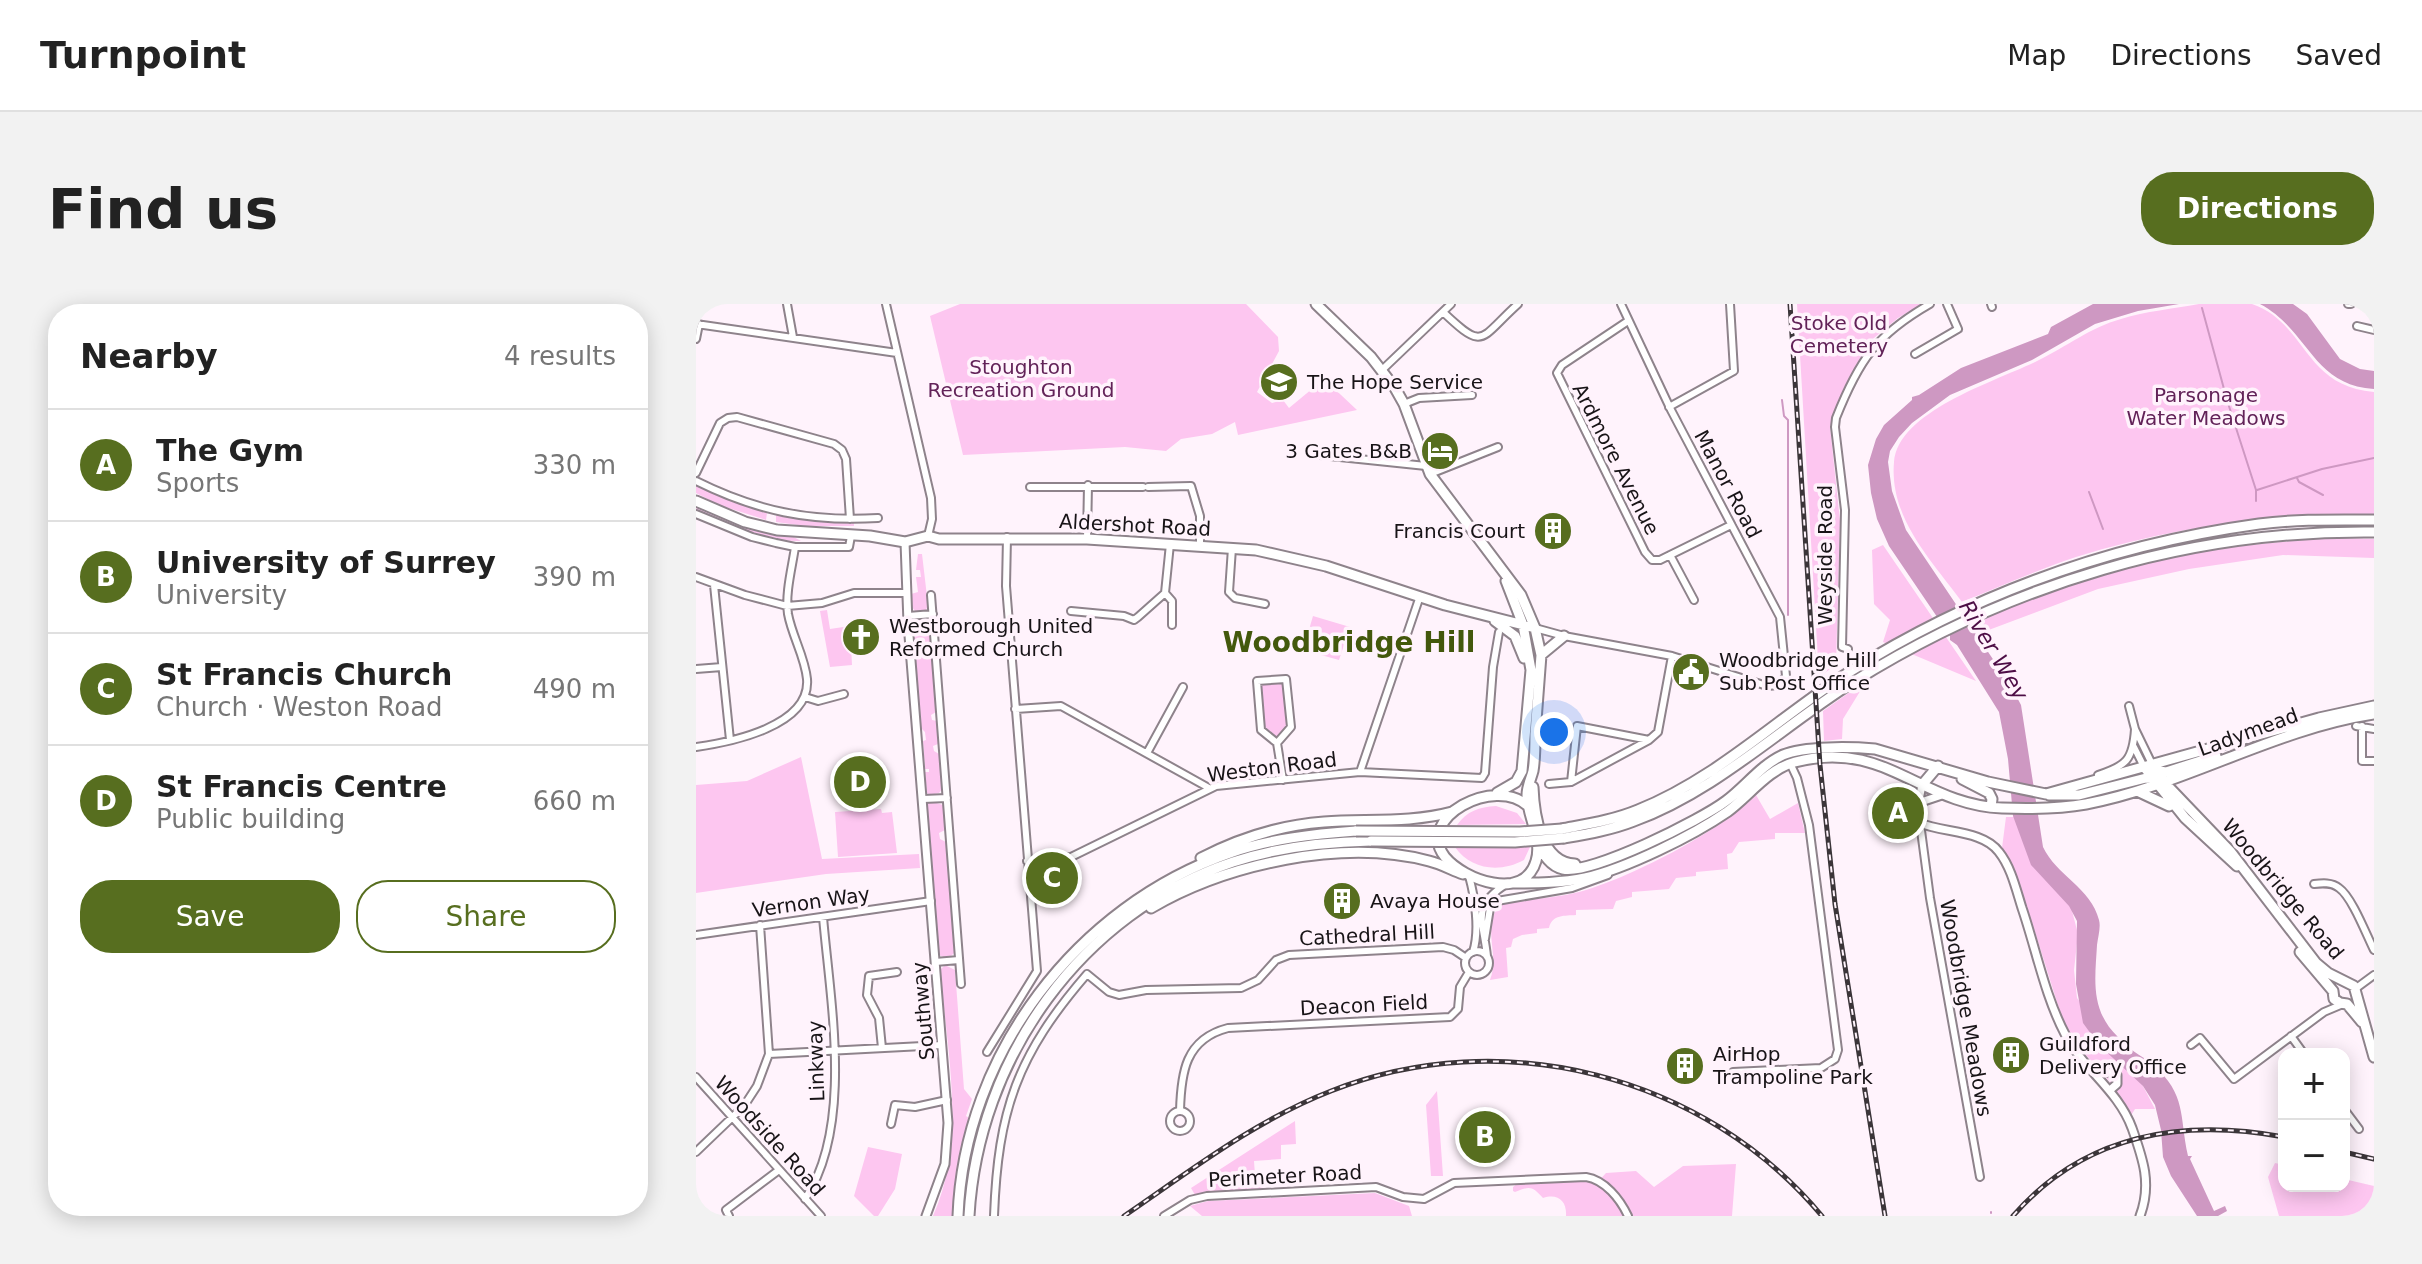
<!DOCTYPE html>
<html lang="en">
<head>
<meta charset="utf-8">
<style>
	body { margin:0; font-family:"DejaVu Sans",sans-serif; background:#f2f2f2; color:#222 }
	.controls { position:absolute; right:24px; bottom:24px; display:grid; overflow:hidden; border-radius:16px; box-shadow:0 4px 20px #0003 }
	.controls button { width:72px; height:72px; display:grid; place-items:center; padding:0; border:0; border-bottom:2px solid #e0e0e0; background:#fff; color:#222; font:40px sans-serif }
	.you { position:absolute; left:858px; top:428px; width:28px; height:28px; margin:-20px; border:6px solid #fff; border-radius:50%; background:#1a73e8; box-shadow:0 0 0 12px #1a73e833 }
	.badge { display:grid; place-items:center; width:52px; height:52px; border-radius:50%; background:#576e1f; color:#fff; font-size:26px; font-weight:700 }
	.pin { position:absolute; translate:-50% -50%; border:4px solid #fff; box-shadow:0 2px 8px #0006 }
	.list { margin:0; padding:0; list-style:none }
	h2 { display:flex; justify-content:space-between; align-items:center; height:104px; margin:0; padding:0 32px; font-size:34px }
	h2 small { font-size:26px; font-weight:400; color:#767676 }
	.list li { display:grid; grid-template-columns:52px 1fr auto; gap:24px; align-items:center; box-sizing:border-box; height:112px; padding:0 32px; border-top:2px solid #e0e0e0 }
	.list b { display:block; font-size:30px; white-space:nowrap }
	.list p { margin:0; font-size:26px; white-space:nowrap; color:#767676 }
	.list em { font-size:26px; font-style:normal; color:#767676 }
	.actions { display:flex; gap:16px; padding:24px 32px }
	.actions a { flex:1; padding:18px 0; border:2px solid #576e1f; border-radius:32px; text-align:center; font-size:28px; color:#576e1f }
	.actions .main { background:#576e1f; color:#fff }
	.map { position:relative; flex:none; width:1678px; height:912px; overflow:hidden; border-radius:32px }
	header { display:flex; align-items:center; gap:48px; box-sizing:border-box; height:112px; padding:0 40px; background:#fff; border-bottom:2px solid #e0e0e0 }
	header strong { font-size:38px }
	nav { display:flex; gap:44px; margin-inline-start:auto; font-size:28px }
	.intro { display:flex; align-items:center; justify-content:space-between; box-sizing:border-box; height:192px; padding:0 48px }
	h1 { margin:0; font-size:56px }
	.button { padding:20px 36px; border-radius:32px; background:#576e1f; color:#fff; font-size:28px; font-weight:700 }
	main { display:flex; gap:48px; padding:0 48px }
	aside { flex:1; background:#fff; border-radius:32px; box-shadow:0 4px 20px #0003 }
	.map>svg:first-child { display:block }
</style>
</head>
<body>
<header>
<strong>Turnpoint</strong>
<nav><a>Map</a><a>Directions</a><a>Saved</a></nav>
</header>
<div class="intro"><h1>Find us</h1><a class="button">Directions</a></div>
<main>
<aside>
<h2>Nearby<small>4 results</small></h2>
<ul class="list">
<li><span class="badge">A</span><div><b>The Gym</b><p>Sports</p></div><em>330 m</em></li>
<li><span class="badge">B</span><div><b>University of Surrey</b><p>University</p></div><em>390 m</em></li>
<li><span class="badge">C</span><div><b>St Francis Church</b><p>Church · Weston Road</p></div><em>490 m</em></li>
<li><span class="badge">D</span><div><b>St Francis Centre</b><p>Public building</p></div><em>660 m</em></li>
</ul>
<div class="actions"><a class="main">Save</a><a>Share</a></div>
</aside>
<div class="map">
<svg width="1678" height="912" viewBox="0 0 1678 912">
	<rect width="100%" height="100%" fill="#fff3fc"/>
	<path fill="#fdc6f0" d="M264,0H550L582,33L583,47L561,88L576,99L587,96L593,104L628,75L661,106L542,131L539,118L516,130L485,135L470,147L429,143L267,151L234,12Z
		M1101,0H1226L1202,14L1172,39L1139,105L1134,123L1144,217L1140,361L1123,373Z
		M1503,0H1556C1611,19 1607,82 1678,88V211C1577,210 1476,223 1380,253C1341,266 1303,283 1266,298C1236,257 1193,214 1198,158C1202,106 1304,76 1343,56C1370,43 1395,23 1425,15C1450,7 1477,5 1503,0Z
		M0,179L71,209L70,216L23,201L0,189Z
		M0,201L94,231L105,237C70,238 31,223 0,206Z
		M80,210L158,218V222H108L80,218Z
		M1643,234L1678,235V254L1587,251L1493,265L1402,285L1290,327L1284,314C1394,262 1522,239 1643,234Z
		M1187,241L1280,377L1187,338L1194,316L1178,300L1176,246Z
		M222,250H226L232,301L230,306L220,308L215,302V290L222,288L220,273H225L224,266H220Z
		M131,306L134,325L154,322L156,361L134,363L124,307Z
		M617,312L654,323L643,356L607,346Z
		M226,314L233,319L240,408L235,411L236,416L241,417L242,440L237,442L238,447L243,450L246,485L243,489L234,491L231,489L229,468H233V465H229L227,437L230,436L229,428L224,423L216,321L218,317Z
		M1171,376L1147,415L1146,435L1128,437L1127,407Z
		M583,378L587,380L593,417L583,432H579L567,421L564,384L568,379Z
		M105,453L126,555L223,550L224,564L130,570L0,589V481L51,477Z
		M1060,491L1074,515L1102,499L1109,529H1079V535L1043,538L1036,549L1031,550L1032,565L1000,568V572L980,574L973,585L936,588V593L920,597L917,605L880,606V611C869,612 856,610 853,624L841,625V629L826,631L817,635L815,643L810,644L812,673L794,676C804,650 786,625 802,603L810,599C834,595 860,594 883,588C932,575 1025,527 1060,491Z
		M234,497L247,501L249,526L243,529L244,535L250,538L258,649L252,655L243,651L231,499Z
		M800,502L821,509L830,520L761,521C771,507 783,503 800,502Z
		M185,505L186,509L196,508L201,549L142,553L139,508Z
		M1310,513H1323L1375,603L1382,630L1378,666L1381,694L1447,782L1459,805H1439L1434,813L1414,778L1371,730L1339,628L1306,544Z
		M759,543H834L828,556C804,569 775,566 759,543Z
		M249,661L259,666L268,785L276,795L270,812L273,814L261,867L257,912H237C271,837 251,746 244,666Z
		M741,787L747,872H735L730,801Z
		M599,817L600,840L585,841V855L558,857L559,871H569L566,886L499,891L495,884Z
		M172,843L206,850L199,885L182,912H178L158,892Z
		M1579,859L1588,861V882H1648V875L1678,882V912H1583L1572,873Z
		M1040,860L1036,912H870C871,897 862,889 847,894C836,882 834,882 819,888L817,887V883L822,879L893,877L899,881L910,869L940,867L958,883L987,862Z
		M679,889L713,902L716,912H506L494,902L512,897Z"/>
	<path fill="#ce98c2" d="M1397,0H1483L1442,7L1399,20L1336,56L1254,91L1216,119L1203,133L1194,147L1192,158L1196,187L1210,226L1315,382L1325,401L1347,543C1360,571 1395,584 1403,616C1405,623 1402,633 1401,641C1399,676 1394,706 1422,733C1432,743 1443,753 1457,758V761C1491,791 1483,811 1492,852H1496L1494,855L1518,907L1529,902L1531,907L1522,912H1501L1475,872L1467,853L1465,826L1459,801L1447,782L1403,741L1387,719L1380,680L1381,617L1373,602L1335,561L1317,512L1312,455L1303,408L1261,341L1254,336V332L1193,242L1181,215L1175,189L1172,161L1180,135L1188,121L1216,96V93L1223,91L1265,64L1352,30L1355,23Z
		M1564,0H1597L1611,10L1644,55L1664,65L1678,67V85C1616,81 1613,26 1564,0Z"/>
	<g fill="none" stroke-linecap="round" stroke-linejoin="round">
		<path stroke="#ce98c2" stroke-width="2" d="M1506,4L1531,96L1560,186V197
			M1086,96L1088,112L1092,116V311
			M1601,174L1603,178L1627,191
			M1561,186L1626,165L1678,154
			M1393,188L1407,225
			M1295,909V908"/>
		<defs>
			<path id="minor" d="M91,0L97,33
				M190,0L235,194L236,215L232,232
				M1295,0L1296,3
				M1652,0H1655
				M747,8C789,48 783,35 822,0
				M932,17L866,61L861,69L949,248L956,256H964L1035,221
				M0,20L201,49
				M1661,22L1678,26
				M0,35L3,20
				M1219,50L1262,25L1251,0
				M686,66L755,0
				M708,100L723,94L776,91
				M973,103L1038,67L1034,0
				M615,150L730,162
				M0,169L24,119L32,114L41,113L138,140L146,146L150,155L154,215
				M734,170L802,143
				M0,177C60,207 114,218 182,214
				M334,183H447
				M452,183L495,182L504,212V242
				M0,210L56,233L80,239L99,243H153L155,232
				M391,235L392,181
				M536,244L533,288L539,294L569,300
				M974,251L998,296
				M0,273L49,291L91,302L126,299L158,289H210
				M18,281L34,436
				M469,289L476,297V321
				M235,291L265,680
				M375,307L428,312L438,316L442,313L469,289L474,240
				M212,312L237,310
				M839,324L868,332L976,352L1071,382L1083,381L1090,372L1084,313L975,106L925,0
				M1152,345L1146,343L1149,206L1139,123L1140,114C1163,56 1180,31 1234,0
				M0,365L26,363
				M109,393L122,397L148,390
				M1433,402L1439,425L1456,460
				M319,405L365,402L513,484
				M1660,422L1678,425
				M1666,422V457H1678
				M581,439L595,423L590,375L561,377L565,426L581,439L587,476
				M0,443C35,438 115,422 111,375C109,353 96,332 92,310C89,289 96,264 99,243
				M1438,443L1448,463
				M451,449L487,383
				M664,468L724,292
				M1402,471C1430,462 1437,456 1439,425
				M875,478L881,422L953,436
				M853,480L875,478L953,436L962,428L976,352
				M227,495L251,494
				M1224,519L1234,594L1284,873
				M331,557L375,553L520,482L664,468L786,474L789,469L797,363L803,328
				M773,572C779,594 784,626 777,648
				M1618,580C1626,579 1636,578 1643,584C1656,593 1670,630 1678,646
				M0,631L235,597
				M789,635L794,604L801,597L876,584L912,571
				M769 659a12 12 0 1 1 24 0a12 12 0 1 1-24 0Z
				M791,652C787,615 775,603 810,580
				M239,658L263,656
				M1659,685L1678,671
				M1595,732L1608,750
				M1495,741L1504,734L1538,775L1628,708L1647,700
				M186,744L183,714L171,691L173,672L201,668
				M291,748L341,667L310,282L311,233
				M73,750L246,741
				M1037,768L1125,764L1139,755L1142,746L1113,521L1101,474L1094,459
				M0,773L125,912
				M1648,805L1663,825
				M484,807C485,769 489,735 532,724L754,713L762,705L764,683L773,668
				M474 817a10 10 0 1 1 20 0a10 10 0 1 1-20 0Z
				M195,820L199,801L219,803L251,796
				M0,848L48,802L61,782L73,750L64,621
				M109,895C158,822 134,696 127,613
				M33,912L30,906L83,866
				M298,912C302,806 321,751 391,670L413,688L423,691L450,686L545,684L562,676L580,656L593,651L747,643L758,646L770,654
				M468,912L494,896L511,892L680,883L707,893L728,895L758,879L890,873C909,876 924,895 932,912"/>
			<path id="tertiary" d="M209,238L212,319L252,819L249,860L230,912
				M1226,481L1221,506L1224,519C1247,529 1287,526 1303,548C1315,563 1320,585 1326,604C1340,645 1349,692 1369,730C1387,765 1422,786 1436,824C1447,855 1456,880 1444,912
				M1222,504L1228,497L1246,491
				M1395,763L1421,771V780L1414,786"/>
			<path id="primary" d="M620,0L675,53L699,84L708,100L734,170L825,291L839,324L845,351C843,378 841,404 839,430C839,442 839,456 837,467C835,475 831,482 831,491C831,512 847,535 840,557C828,598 768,576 749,553C718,514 799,471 832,502
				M0,197L49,218L81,226L174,232L209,238L232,232L243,235H391L560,246L630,262L749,301L839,324
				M799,317L819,332L828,354
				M845,351L868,332
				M1456,460L1468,478L1534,547L1620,659L1632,669L1658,682L1678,753
				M1448,463L1489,514L1541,562
				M1457,466L1470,468L1520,452
				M1266,475L1293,489L1296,495L1295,503
				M1226,481L1242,462
				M837,483C838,511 845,559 879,560
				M1441,487L1473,502
				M801,489L820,478L826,467L835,366L827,321L810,277
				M1353,491H1383L1450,474L1460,475
				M842,540C848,551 854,562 867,565C895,571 1005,516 1030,497C1049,483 1065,461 1087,451C1108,442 1155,443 1179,445L1292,478L1350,490L1623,414L1678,402
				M817,579C841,579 866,579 889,574C931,564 996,532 1031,508C1053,492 1072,465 1099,458C1188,434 1225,501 1306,504C1334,505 1363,505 1390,500C1489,481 1578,425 1678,410
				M1604,648L1637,687L1638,695L1644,699L1651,700L1666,718"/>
			<path id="trunk" d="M866,525C892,520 918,516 942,506C1022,474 1084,412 1155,367C1280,289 1417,240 1563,220C1601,215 1640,216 1678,216
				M868,534C891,530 915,526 938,517C1020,487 1084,424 1157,378C1314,280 1493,226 1678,228
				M505,554C544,534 585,521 628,518C671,515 715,519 756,508
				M455,604C530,560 647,534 733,557C745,560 756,566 767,570
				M262,912C268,750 381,602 534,549C574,535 617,530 660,527
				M273,912C282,754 385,609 537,558C582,543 629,538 675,537"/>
		</defs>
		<use href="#minor" stroke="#8e838b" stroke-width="10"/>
		<use href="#tertiary" stroke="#8e838b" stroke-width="11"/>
		<use href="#primary" stroke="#8e838b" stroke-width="13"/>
		<use href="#trunk" stroke="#8e838b" stroke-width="13"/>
		<use href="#minor" stroke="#fff" stroke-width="6"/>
		<use href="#tertiary" stroke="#fff" stroke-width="7"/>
		<use href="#primary" stroke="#fff" stroke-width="9"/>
		<use href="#trunk" stroke="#fff" stroke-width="9"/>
		<defs>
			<path id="rail" d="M1094,0L1124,461L1139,600L1189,912
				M1648,848L1678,855
				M428,912C494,867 560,816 635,787C806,719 1009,771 1126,912
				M1317,912C1388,830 1486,814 1588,833"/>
		</defs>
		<use href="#rail" stroke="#3b3539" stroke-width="5"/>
		<use href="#rail" stroke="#fff3fc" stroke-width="2" stroke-dasharray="6" stroke-linecap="butt"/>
		<defs>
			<path id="trunk-bridge" d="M660,527L824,528L866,525
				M675,537L819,538L868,534"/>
		</defs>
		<use href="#trunk-bridge" stroke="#8e838b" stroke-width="13" stroke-linecap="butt"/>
		<use href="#trunk-bridge" stroke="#fff" stroke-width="9"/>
	</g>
	<defs>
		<symbol id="school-disc" viewBox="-11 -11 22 22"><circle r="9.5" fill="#576e1f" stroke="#fff3fc"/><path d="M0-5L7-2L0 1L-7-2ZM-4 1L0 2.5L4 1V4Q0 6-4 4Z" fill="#fff"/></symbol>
		<symbol id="hotel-disc" viewBox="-11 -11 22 22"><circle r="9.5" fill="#576e1f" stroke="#fff3fc"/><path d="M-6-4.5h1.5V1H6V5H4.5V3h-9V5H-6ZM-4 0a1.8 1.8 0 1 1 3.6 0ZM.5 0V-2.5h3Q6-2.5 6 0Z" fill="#fff"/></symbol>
		<symbol id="building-disc" viewBox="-11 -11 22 22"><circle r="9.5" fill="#576e1f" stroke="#fff3fc"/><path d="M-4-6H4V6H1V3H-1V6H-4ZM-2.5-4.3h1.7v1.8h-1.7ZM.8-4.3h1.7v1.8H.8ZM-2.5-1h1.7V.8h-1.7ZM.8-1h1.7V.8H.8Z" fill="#fff"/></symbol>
		<symbol id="church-disc" viewBox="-11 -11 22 22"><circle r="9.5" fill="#576e1f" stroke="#fff3fc"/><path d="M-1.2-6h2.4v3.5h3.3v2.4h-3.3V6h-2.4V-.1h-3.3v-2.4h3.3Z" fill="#fff"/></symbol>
		<symbol id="civic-disc" viewBox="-11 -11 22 22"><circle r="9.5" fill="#576e1f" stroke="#fff3fc"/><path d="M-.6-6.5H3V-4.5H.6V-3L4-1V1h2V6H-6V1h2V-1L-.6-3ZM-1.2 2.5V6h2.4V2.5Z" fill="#fff"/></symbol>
	</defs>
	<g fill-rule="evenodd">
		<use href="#school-disc" x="561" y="56" width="44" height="44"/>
		<use href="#hotel-disc" x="722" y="125" width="44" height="44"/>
		<use href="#building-disc" x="835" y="205" width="44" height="44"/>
		<use href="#church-disc" x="143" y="311" width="44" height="44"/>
		<use href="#civic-disc" x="973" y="346" width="44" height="44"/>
		<use href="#building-disc" x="624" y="575" width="44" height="44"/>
		<use href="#building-disc" x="1293" y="729" width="44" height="44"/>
		<use href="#building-disc" x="967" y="740" width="44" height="44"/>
	</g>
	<g text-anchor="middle" stroke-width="7" stroke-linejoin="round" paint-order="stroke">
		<g font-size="20" fill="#622258" stroke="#fff3fc">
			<text x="1143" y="26">Stoke Old<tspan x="1143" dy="23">Cemetery</tspan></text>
			<text x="325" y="70">Stoughton<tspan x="325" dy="23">Recreation Ground</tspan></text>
			<text x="1510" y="98">Parsonage<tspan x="1510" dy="23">Water Meadows</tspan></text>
		</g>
		<g font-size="20" fill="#181417" stroke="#fff3fc" text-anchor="start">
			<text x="611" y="85">The Hope Service</text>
			<text x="716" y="154" text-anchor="end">3 Gates B&amp;B</text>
			<text x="829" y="234" text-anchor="end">Francis Court</text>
			<text x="193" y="329">Westborough United<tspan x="193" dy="23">Reformed Church</tspan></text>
			<text x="1023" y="363">Woodbridge Hill<tspan x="1023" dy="23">Sub Post Office</tspan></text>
			<text x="674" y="604">Avaya House</text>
			<text x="1343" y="747">Guildford<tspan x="1343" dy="23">Delivery Office</tspan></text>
			<text x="1017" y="757">AirHop<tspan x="1017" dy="23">Trampoline Park</tspan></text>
		</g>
		<g font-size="20" fill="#181417" stroke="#fff3fc">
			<text transform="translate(920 155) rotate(63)" y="7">Ardmore Avenue</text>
			<text transform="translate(1032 180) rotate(62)" y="7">Manor Road</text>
			<text transform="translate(439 221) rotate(3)" y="7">Aldershot Road</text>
			<text transform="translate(1129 251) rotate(-90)" y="7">Weyside Road</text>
			<text transform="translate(1552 428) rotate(-20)" y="7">Ladymead</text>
			<text transform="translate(576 463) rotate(-7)" y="7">Weston Road</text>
			<text transform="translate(1587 585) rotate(50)" y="7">Woodbridge Road</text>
			<text transform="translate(115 598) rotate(-8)" y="7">Vernon Way</text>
			<text transform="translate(671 631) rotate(-3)" y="7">Cathedral Hill</text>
			<text transform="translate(668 701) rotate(-3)" y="7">Deacon Field</text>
			<text transform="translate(1270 704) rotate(80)" y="7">Woodbridge Meadows</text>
			<text transform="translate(227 707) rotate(-95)" y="7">Southway</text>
			<text transform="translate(120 757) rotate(-92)" y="7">Linkway</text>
			<text transform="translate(74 832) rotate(48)" y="7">Woodside Road</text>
			<text transform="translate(589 872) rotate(-3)" y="7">Perimeter Road</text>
		</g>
		<g font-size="22" font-style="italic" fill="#4d0d45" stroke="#fff3fc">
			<text transform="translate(1298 346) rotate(59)" y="8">River Wey</text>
		</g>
		<g font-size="28" font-weight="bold" fill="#43580c" stroke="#fff3fc">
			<text x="653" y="348">Woodbridge Hill</text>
		</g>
	</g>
</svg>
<div class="controls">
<button>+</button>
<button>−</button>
</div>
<div class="you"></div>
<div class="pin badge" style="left:1202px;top:509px">A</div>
<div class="pin badge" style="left:789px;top:833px">B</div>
<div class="pin badge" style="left:356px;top:574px">C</div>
<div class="pin badge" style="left:164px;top:478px">D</div>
</div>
</main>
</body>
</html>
